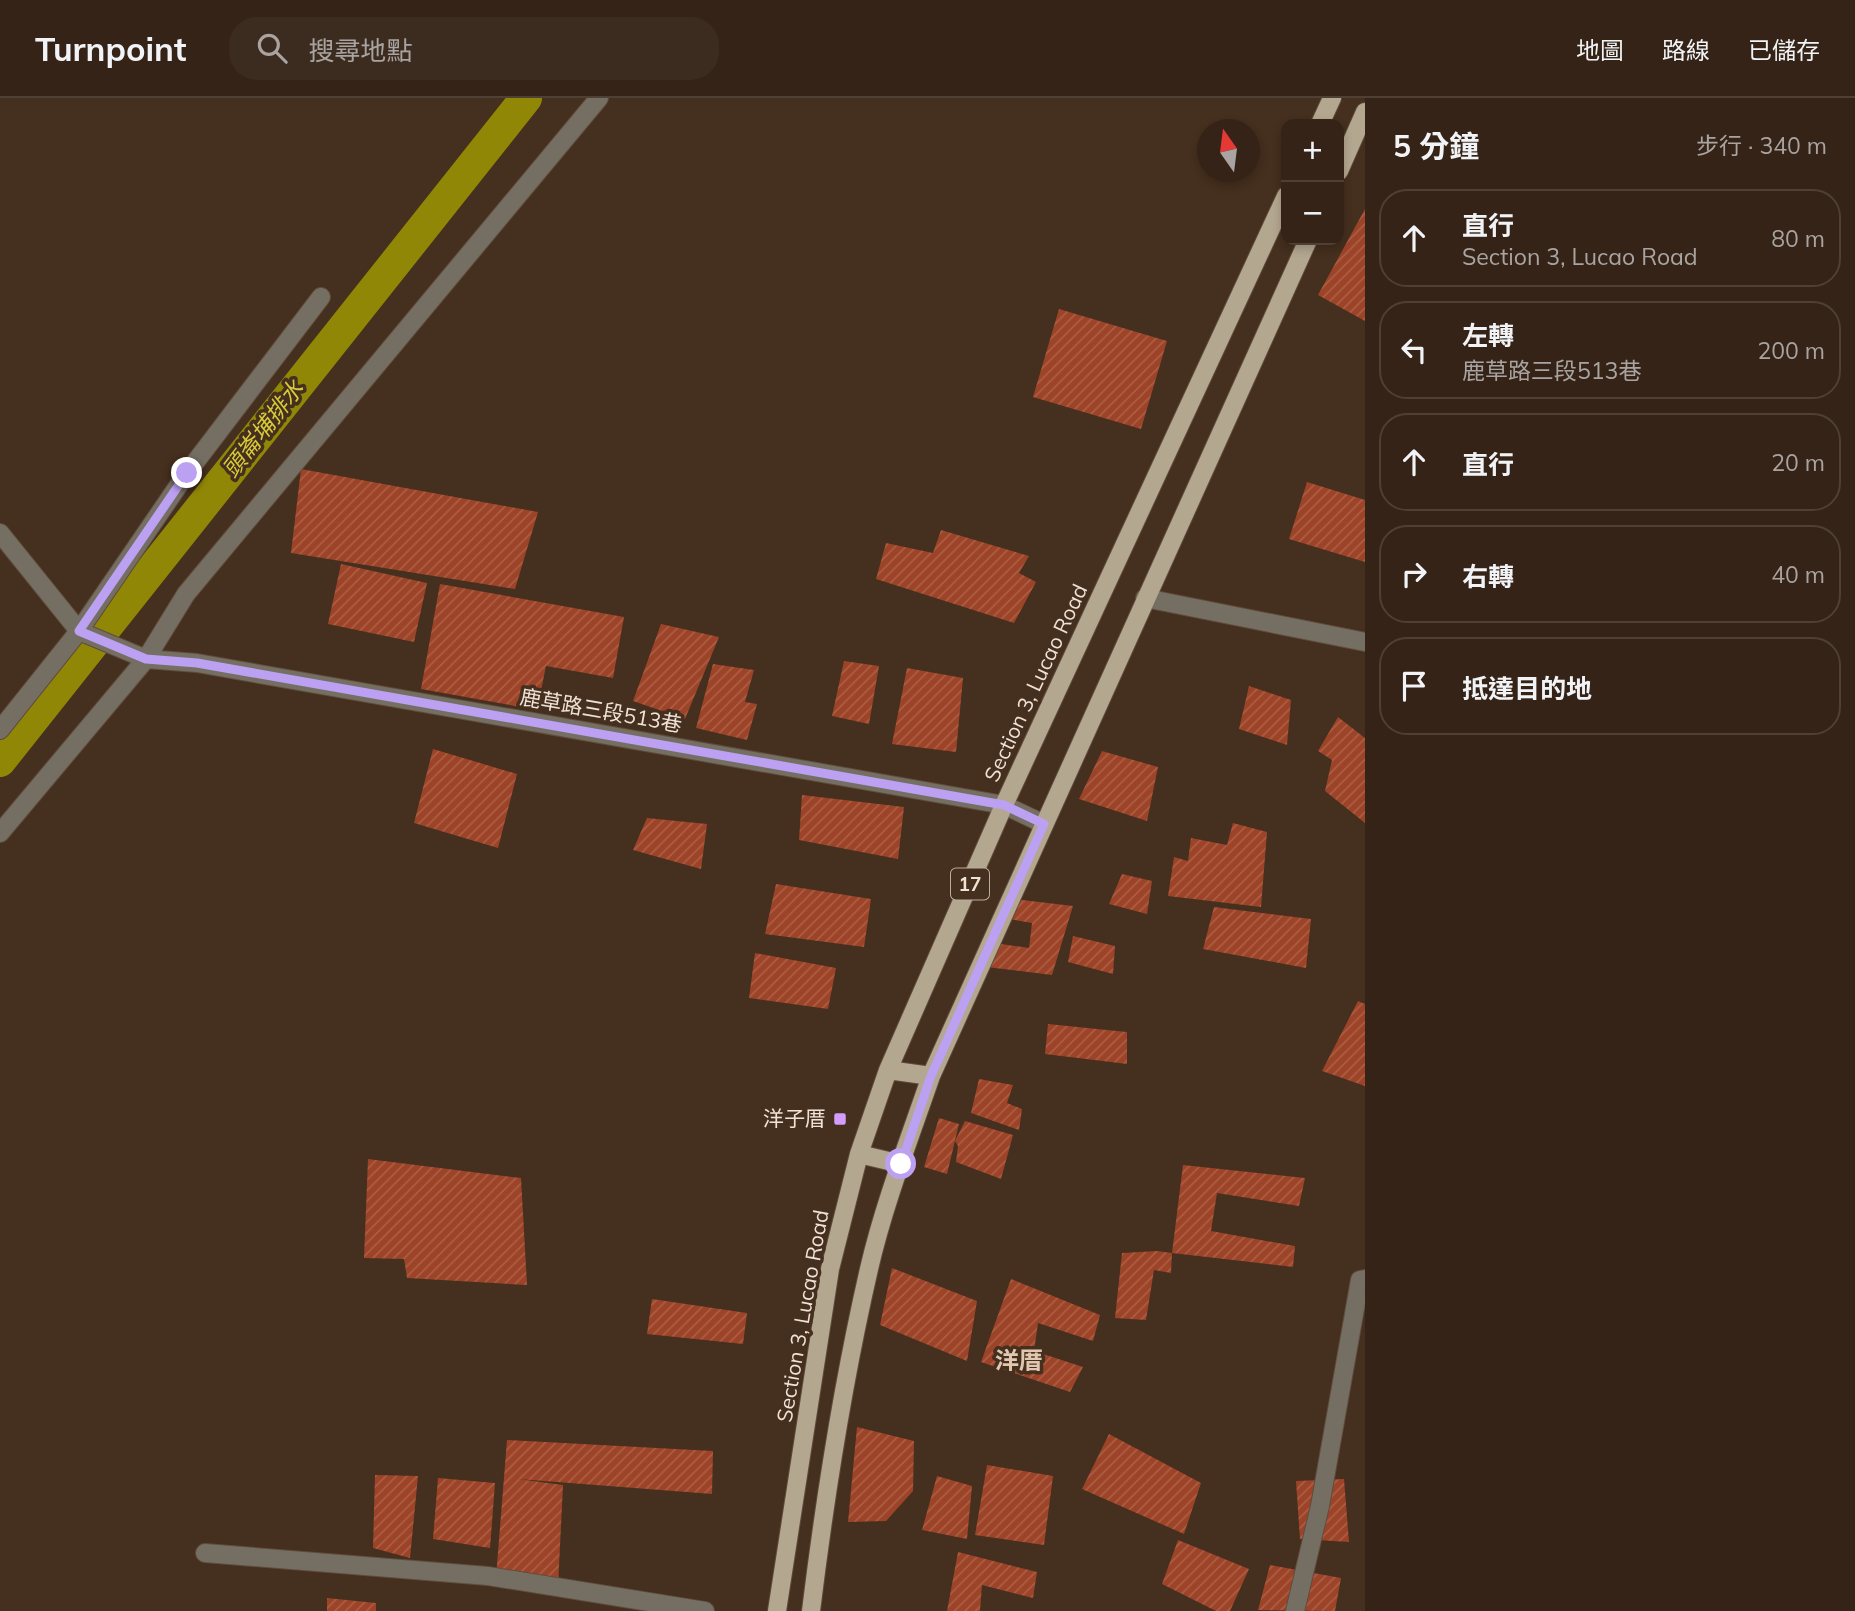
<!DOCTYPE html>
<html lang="zh-TW">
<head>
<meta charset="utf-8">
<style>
	body { margin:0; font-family:Mulish,"Noto Sans TC",sans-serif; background:#3c2b1f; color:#f1f3f6 }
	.controls { position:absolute; right:21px; top:21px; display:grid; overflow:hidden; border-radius:14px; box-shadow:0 4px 10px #0003 }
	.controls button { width:63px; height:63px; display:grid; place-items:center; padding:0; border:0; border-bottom:2px solid #4e4035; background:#342316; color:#f1f3f6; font:35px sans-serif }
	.compass { position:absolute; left:1197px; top:21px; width:63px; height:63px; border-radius:50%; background:#342316; box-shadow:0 4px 10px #0003; rotate:346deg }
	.stop { position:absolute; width:21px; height:21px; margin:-16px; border:5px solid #bca0f2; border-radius:50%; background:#fff }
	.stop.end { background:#bca0f2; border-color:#fff; box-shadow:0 2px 7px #0008 }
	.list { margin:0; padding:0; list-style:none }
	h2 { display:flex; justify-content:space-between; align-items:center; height:91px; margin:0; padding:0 28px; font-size:30px }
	h2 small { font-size:23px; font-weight:400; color:#a9a4a1 }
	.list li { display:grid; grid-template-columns:46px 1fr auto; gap:21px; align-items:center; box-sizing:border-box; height:98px; margin:0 14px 14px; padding:0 14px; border:2px solid #4e4035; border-radius:28px }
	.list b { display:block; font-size:26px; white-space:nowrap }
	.list p { margin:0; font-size:23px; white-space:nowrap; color:#a9a4a1 }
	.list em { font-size:23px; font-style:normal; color:#a9a4a1 }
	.icon { flex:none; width:38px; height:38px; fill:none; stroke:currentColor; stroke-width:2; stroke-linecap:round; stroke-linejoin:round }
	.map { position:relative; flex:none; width:1365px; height:1513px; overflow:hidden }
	header { display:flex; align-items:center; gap:42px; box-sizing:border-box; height:98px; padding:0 35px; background:#342316; border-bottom:2px solid #4e4035 }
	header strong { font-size:33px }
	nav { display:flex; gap:38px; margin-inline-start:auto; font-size:24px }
	.search { width:490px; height:63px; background:#3c2b1f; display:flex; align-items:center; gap:18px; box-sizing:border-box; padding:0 24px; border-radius:28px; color:#a9a4a1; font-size:26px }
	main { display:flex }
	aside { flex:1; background:#342316 }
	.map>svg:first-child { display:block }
</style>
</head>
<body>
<header>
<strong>Turnpoint</strong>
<div class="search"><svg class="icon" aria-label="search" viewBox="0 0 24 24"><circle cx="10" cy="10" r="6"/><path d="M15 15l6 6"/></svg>搜尋地點</div>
<nav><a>地圖</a><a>路線</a><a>已儲存</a></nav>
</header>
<main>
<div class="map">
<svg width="1365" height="1513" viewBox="0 0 1365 1513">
	<defs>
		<pattern id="building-hatch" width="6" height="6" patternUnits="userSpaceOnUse" patternTransform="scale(1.75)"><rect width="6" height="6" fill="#9d4327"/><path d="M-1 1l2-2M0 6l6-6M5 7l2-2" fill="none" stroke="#ab5e46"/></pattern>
	</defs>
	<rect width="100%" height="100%" fill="#452f1e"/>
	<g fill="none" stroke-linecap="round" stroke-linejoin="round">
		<path stroke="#918707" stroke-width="32" d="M0,663L526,0"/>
	</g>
	<path fill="url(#building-hatch)" d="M1365,111V223L1318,197Z
		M1059,211L1167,243L1141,331L1033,299Z
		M301,371L538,414L515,491L291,455Z
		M1307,384L1365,402V464L1289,441Z
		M941,432L1029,458L1019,475L1036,484L1014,525L876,481L886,445L933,455Z
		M341,466L427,485L414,544L328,526Z
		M440,486L624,519L613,580L546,568L537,612L421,591Z
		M661,526L719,539L685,621L633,603Z
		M844,563L879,568L869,626L832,618Z
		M713,566L754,572L745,604L757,606L747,642L696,630Z
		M907,570L963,580L956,654L892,646Z
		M1249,588L1291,602L1287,647L1239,631Z
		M1338,619L1365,640V725L1325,693L1332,662L1318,653Z
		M433,651L517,676L498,750L414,725Z
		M1102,653L1158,669L1147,723L1079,701Z
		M802,697L904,709L898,761L799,742Z
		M647,720L707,726L701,771L633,752Z
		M1233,725L1267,734L1261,809L1168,798L1174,759L1188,763L1191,740L1227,747Z
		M1122,776L1152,783L1147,816L1109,806Z
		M776,786L871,801L864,849L765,836Z
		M1006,800L1073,808L1052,877L978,868L988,844L1029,850L1032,825L998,819Z
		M1214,809L1311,821L1306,870L1203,851Z
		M1073,838L1115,848L1113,876L1068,864Z
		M755,855L836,870L828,911L749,900Z
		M1358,903L1365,906V988L1322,973Z
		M1048,926L1127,934V966L1045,956Z
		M979,981L1013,987L1007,1005L1022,1011L1019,1032L971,1015Z
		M939,1020L959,1026L947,1076L924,1069Z
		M965,1023L1013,1037L1001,1081L956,1064L958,1048L955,1043Z
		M368,1061L521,1080L527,1187L407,1180L404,1161L364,1160Z
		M1183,1067L1305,1080L1299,1108L1217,1095L1211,1133L1295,1148L1293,1169L1172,1155Z
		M1157,1153L1172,1155L1171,1175L1154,1172L1146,1222L1115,1220L1122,1155Z
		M892,1170L977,1203L967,1263L880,1227Z
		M1011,1181L1100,1217L1093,1243L1038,1225L1034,1253L1083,1269L1070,1294L981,1264Z
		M652,1201L747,1215L743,1246L647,1236Z
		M857,1329L914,1343L913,1393L886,1423L848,1424Z
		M1109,1336L1201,1385L1184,1436L1082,1391Z
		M507,1342L713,1353L712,1396L518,1381L563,1387L558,1489L496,1479Z
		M987,1367L1053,1378L1044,1447L975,1437Z
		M375,1377L418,1378L410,1460L373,1450Z
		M937,1378L972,1388L967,1441L922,1432Z
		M438,1380L495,1385L490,1450L433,1441Z
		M1344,1381L1349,1444L1300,1441L1296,1383Z
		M1178,1442L1249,1471L1230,1513H1216L1162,1486Z
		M958,1454L1037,1474L1033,1500L982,1487L980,1513H947Z
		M1270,1467L1341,1480L1335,1513L1258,1512Z
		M327,1500L376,1505V1513H327Z"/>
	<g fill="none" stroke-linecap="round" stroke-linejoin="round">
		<defs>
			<path id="service" d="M0,435L79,533L146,561L197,565L1004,707L1044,726
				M1145,500L1365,544
				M0,632L79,533L187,375L321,199
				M0,735L146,561L186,496L599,0
				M205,1455L488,1478L705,1513
				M1295,1513L1320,1408L1360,1182L1365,1181"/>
			<path id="primary" d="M1320,26L1332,0
				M1339,73L1365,14
				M888,972L931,978
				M859,1056L901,1066
				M777,1513L830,1171L859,1056L888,972L1004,707L1286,98
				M811,1513C825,1399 843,1284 869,1171C884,1106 909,1042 931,978L1308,142"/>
		</defs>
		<use href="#service" stroke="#604c3c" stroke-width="20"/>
		<use href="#primary" stroke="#604c3c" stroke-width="20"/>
		<use href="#service" stroke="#756f63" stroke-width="18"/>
		<use href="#primary" stroke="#b4a790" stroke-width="18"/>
	</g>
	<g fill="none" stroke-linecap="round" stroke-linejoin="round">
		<path stroke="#bca0f2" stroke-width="9" d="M187,375L79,533L146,561L197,565L1004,707L1044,726L931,978L901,1066"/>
	</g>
	<rect fill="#d29dfd" stroke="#452f1e" stroke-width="2.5" x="833" y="1014" width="14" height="14" rx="3.5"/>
	<g text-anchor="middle" stroke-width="7" stroke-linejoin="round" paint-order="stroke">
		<rect fill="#452f1e" stroke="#bdaca0" stroke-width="2" x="951" y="770.5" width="38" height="31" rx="5"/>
		<g font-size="19" font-weight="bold" fill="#f0e2d7">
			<text x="970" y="793">17</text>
		</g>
		<g font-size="21" fill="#f0e2d7" stroke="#452f1e">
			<text transform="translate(1036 585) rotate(-65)" y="7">Section 3, Lucao Road</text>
			<text transform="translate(601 613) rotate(10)" y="7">鹿草路三段513巷</text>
			<text transform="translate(803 1218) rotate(-80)" y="7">Section 3, Lucao Road</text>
		</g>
		<g font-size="21" fill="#f0e2d7" stroke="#452f1e" text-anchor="end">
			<text x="826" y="1028">洋子厝</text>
		</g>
		<g font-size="23" font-style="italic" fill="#d8cb39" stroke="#452f1e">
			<text transform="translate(263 331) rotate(-52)" y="8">頭崙埔排水</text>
		</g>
		<g font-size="24" font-weight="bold" fill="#e1c6b0" stroke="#452f1e">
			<text x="1019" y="1271">洋厝</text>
		</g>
	</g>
</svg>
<div class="controls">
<button>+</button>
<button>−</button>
</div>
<svg class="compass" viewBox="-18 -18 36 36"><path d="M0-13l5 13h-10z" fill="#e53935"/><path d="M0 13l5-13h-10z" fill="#a9a4a1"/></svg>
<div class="stop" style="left:901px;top:1066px"></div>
<div class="stop end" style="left:187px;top:375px"></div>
</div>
<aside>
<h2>5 分鐘<small>步行 · 340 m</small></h2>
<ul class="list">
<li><svg class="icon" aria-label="ahead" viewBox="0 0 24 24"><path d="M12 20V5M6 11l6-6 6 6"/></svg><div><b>直行</b><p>Section 3, Lucao Road</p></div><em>80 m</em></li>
<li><svg class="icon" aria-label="left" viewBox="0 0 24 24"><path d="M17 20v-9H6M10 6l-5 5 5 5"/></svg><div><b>左轉</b><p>鹿草路三段513巷</p></div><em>200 m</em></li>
<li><svg class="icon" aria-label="ahead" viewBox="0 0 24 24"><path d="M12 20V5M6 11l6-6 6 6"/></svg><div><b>直行</b></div><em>20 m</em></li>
<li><svg class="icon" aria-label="right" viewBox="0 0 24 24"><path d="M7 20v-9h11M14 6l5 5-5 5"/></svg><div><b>右轉</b></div><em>40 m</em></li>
<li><svg class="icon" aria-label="arrive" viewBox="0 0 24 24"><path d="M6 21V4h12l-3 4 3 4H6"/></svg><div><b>抵達目的地</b></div></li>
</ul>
</aside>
</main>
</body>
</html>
